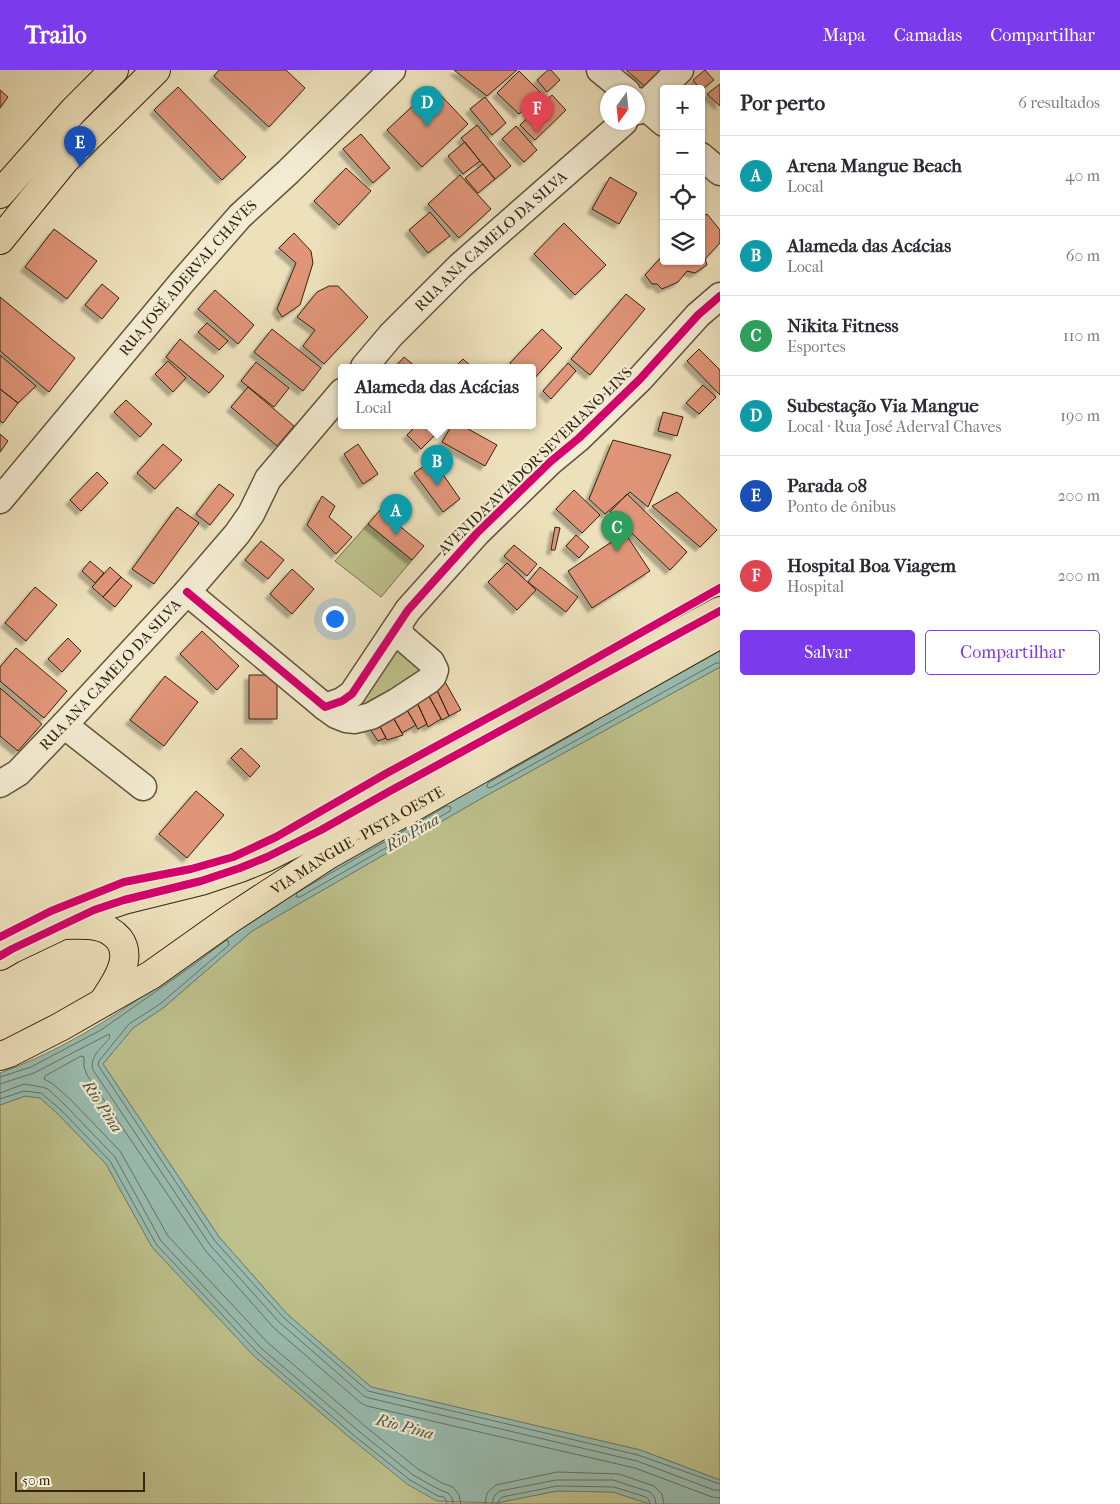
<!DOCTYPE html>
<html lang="pt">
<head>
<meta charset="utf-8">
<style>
	body { margin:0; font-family:"IM FELL French Canon",serif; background:#f2f2f3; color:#2b2b33 }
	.controls { position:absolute; right:15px; top:15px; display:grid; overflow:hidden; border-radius:5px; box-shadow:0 1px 4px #0004 }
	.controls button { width:45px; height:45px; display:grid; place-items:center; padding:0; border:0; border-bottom:1px solid #e1e1e2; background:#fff; color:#2b2b33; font:25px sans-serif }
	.compass { position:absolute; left:600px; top:15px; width:45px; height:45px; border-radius:50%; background:#fff; box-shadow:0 1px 4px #0004; rotate:195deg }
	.scale { position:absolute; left:15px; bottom:12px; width:130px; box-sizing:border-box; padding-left:5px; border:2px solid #35250e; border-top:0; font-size:14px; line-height:18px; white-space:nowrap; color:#35250e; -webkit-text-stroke:4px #f3ecd3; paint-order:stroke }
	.you { position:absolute; left:334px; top:548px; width:18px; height:18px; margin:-12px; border:4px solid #fff; border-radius:50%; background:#1a73e8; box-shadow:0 0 0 8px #1a73e833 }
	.badge { display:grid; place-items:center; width:32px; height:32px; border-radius:50%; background:#7c3aed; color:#fff; font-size:16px; font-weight:700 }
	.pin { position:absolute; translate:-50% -41px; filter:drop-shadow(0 1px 2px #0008) }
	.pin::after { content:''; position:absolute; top:26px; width:18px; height:15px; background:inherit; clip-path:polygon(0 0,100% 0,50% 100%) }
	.popup { position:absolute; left:338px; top:294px; width:198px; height:65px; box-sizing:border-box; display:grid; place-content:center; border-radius:5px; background:#fff; filter:drop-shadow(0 1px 4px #0005); font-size:16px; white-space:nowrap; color:#7c7c81 }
	.popup b { font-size:19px; color:#2b2b33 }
	.popup::after { content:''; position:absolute; left:50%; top:100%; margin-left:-10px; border:10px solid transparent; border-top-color:#fff }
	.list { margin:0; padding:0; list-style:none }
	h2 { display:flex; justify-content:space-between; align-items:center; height:65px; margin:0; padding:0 20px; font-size:21px }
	h2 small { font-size:16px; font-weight:400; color:#7c7c81 }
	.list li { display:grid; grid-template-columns:32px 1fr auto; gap:15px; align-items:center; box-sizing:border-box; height:80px; padding:0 20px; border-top:1px solid #e1e1e2 }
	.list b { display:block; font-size:19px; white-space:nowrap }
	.list p { margin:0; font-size:16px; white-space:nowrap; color:#7c7c81 }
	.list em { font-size:16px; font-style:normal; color:#7c7c81 }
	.actions { display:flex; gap:10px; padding:15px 20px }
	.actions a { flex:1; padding:11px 0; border:1px solid #7c3aed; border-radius:5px; text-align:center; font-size:18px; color:#7c3aed }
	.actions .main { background:#7c3aed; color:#fff }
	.icon { flex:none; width:28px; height:28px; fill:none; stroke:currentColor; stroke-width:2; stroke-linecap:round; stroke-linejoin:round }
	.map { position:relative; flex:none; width:720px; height:1434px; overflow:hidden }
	header { display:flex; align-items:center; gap:30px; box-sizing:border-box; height:70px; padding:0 25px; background:#7c3aed; color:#fff }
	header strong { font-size:24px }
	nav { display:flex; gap:28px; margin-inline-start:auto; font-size:18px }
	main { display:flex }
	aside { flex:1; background:#fff }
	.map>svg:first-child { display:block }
</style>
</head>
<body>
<header>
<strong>Trailo</strong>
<nav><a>Mapa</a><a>Camadas</a><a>Compartilhar</a></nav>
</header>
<main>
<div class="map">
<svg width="720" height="1434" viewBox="0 0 720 1434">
	<defs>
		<filter id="shadow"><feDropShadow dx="-4.5" dy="4.5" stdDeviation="1" flood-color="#0004"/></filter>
	</defs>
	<rect width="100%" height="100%" fill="#ede1bc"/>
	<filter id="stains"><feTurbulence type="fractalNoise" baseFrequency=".004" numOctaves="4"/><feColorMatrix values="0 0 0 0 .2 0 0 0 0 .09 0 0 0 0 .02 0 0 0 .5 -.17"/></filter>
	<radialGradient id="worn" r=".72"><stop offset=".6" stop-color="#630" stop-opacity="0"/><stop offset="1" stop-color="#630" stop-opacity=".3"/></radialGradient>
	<path fill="#bec18c" stroke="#7a734d" d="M368,454L412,490L381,527L335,491Z
		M400,576L421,594L419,609L359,637L356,629Z
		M720,597V1410L640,1380L371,1317L287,1244L219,1167L103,994L133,958L163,938L252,861L482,728Z
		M25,1026L41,1028L58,1044L106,1094L152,1177L254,1286L354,1371L496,1433L557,1421L613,1422L650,1434H0V1035Z"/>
	<path fill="#99bdb2" stroke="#718070" d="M720,574V597L482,728L252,861L163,938L133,958L103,994L219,1167L287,1244L371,1317L640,1380L720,1410V1434H650L613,1422L557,1421L496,1433L437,1431L407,1414L354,1371L254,1286L152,1177L106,1094L58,1044L40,1028L25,1026L0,1035V1003C94,969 173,905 251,845Z"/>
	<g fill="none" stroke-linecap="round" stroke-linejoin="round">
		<path stroke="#677160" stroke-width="1" d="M593,653L488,713L487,717L490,718L716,593H720
			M447,736L451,737L450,741L300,827H296L297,823Z
			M0,1007L31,997L101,960L192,896L225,871L228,870L229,875L160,934L129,954L99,991L98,995L215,1171L284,1248L368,1321L638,1385L720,1414
			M0,1014L34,1003L109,964L110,968C102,977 89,987 93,1000L210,1175L279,1252L364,1326L369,1328L637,1391L714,1420H720
			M0,1023L24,1014L42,1017L48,1019L65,1035L115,1087L161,1171L261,1278L361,1363L413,1405L440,1420L448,1423L452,1428L453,1434
			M0,1029L24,1021L41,1023L61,1040L110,1091L156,1174L257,1282L357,1368L410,1410L438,1426L444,1427L446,1430L447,1434
			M461,1434L459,1425L453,1417L442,1413L418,1399L366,1357L267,1272L168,1166L120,1081L71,1030L53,1014L44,1009L45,1006L81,986L84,987V997L87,1005L205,1180L274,1258L361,1333L367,1336L635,1398L712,1427L720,1428
			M485,1434L487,1423L496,1415L557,1402L619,1404L654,1416L662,1424L664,1434
			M492,1434L494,1426L500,1421L556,1410H613L650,1422L655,1428L656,1434
			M498,1434L499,1430L502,1427L557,1416L614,1417L646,1427L649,1430L650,1434"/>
	</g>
	<path fill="#e09579" stroke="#35250e" filter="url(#shadow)" d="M219,0H286L305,18L269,57L214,6Z
		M454,0H517L487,26Z
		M548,0H551L560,10L547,22L537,10Z
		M626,0H663L647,18Z
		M705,0L714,10L701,20L693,10Z
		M519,1L541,23L519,44L497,23Z
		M720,14V36L707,24Z
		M178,17L246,87L222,110L154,40Z
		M433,17L468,54L422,97L387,60Z
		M0,20L8,27L0,38Z
		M552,25L566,40L535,70L520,55Z
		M485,27L506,53L492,65L470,39Z
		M477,55L511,96L495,109L461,68Z
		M516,56L537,80L524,92L502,69Z
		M361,64L390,98L373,113L343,79Z
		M465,72L480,91L463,104L448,86Z
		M483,94L495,109L478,123L465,108Z
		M346,98L371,121L339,155L314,131Z
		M460,105L491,139L459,168L428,134Z
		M610,107L637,123L619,154L592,139Z
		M430,142L450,166L428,183L409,160Z
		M707,144L720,160V173L705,189L707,195L695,203L687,201L678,212L662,219L657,214H652L645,205L664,184V191H701V148Z
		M564,153L606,195L575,225L534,184Z
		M54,159L97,191L67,229L25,197Z
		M294,163L311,181L313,193L300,235L282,247L277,239L296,193L279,178Z
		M102,214L119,228L102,249L85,235Z
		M329,216H338L368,247L324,294L303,276L315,260L297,247L317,222Z
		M215,220L254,255L238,274L198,239Z
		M626,224L645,239L590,305L571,289Z
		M0,227L75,288L49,322L0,281Z
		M207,253L228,271L219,280L198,262Z
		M272,259L321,298L303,321L254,282Z
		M542,259L562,278L532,311V297H515L510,293Z
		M180,269L224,306L209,323L166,287Z
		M699,279L720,300V325L687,291Z
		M0,285L36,316L18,333L0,319Z
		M404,287L416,297H395Z
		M463,289L472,297H455Z
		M168,291L186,308L173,322L155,304Z
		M256,292L289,318L274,337L241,311Z
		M568,293L576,301L551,329L543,321Z
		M703,315L716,327L699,344L686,333Z
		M248,317L294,356L277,376L231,337Z
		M0,319L18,333L3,353L0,351Z
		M126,330L152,354L140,367L114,342Z
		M663,342L683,347L677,366L658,361Z
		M417,355H425L435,365L421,379L407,365Z
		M452,355H461L497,375L485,396L442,372Z
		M0,364L8,371L0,382Z
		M613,370L671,385L648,437L630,422L605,444L589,429Z
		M163,374L182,390L155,419L137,403Z
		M358,374L378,404L363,414L344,384Z
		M433,390L460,429L443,442L414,403Z
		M97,402L108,413L81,441L70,430Z
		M219,414L234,425L210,455L196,444Z
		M574,420L600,445L582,463L556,439Z
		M677,422L717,460L700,477L652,436Z
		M627,424L687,482L670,500L610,442Z
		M322,426L335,436L329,447L352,467L336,484L307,455Z
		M177,437L199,453L154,514L132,499Z
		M380,440L424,476L412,490L368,454Z
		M555,457L560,458L555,480H551Z
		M625,463L650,501L592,538L568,501Z
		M576,465L589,477L579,488L566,476Z
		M261,471L284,490L268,509L245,490Z
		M514,475L537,494L527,506L504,486Z
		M90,491L104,503L95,513L82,501Z
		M507,493L536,520L517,540L488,512Z
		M110,497L121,507L103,527L92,517Z
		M540,497L578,527L566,542L528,512Z
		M292,499L314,519L292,544L270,524Z
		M121,507L132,516L115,537L103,527Z
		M35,517L57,535L26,571L5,553Z
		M202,561L239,596L217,620L180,584Z
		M68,568L81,581L62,602L48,589Z
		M16,578L67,621L44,648L0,611V597Z
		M249,605H277V649H249Z
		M165,606L198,632L164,676L130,650Z
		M444,610L461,640L449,646L435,616Z
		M435,616L449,646L442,650L426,621Z
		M0,618L42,654L18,681L0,666Z
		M427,622L441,649L428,657L415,628Z
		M415,628L427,654L418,659L404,635Z
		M404,635L416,655L402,663L390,642Z
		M390,642L403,665L387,670L376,649Z
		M376,649L386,668L378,671L366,653Z
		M241,678L260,696L250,707L231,688Z
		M196,721L224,745L187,788L159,764Z"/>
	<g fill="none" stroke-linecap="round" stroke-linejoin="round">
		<defs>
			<g id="minor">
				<path d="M600,0L627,22"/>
				<path d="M638,31L664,53"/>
				<path d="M638,41L680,0"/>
				<path d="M701,86L720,102"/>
				<path id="s1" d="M364,297L391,265L460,196L624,52"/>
				<path id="s2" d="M0,430L183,211L240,146L288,102L392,0"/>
				<path d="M187,522L325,637L342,631L352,624L408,540L477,463L550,392L579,368L640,309L698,245L720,226"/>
				<path d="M325,637L336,645L346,649L355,650L371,646L396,632L428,611L433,606L435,600L431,592L401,566L399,555"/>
				<path d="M64,655L143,717"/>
				<path id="s3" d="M0,714L18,703L64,655L187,522L237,464L251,444L268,409L342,322"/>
			</g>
			<g id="major">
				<path d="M0,124L74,40L114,0"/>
				<path d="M0,170L65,90L156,0"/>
				<path d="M65,855C75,855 86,854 96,856C104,857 113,862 119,869C134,889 114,915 103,932"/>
				<path d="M0,886L12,879L94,840L124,830L201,811L240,798L267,787L321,760L390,721L720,541"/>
				<path id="s4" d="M0,986L9,983L60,957L151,905L230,849L328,785L720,564"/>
			</g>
		</defs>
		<use href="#minor" stroke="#63543a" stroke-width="29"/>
		<use href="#major" stroke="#35250e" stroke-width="30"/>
		<use href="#minor" stroke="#f3ecd3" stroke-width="26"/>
		<use href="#major" stroke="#ede1bc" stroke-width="28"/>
		<defs>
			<path id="cycleway" d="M187,522L325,637L342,631L352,624L408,540L477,463L550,392L579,368L640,309L698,245L720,226
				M0,867L51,841L124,812L191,799L233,787L276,767L387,703L545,617L720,518
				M0,886L12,879L94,840L124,830L201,811L240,798L267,787L321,760L390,721L720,541"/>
		</defs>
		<use href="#cycleway" stroke="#f3ecd3" stroke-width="11"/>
		<use href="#cycleway" stroke="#d6006c" stroke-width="8"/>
	</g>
	<g text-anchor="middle" stroke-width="4.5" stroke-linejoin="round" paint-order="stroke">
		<g font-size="15" fill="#35250e" stroke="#f3ecd3">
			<text dy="5" stroke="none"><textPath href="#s1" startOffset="179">RUA ANA CAMELO DA SILVA</textPath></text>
			<text dy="5" stroke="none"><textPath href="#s2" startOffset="291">RUA JOSÉ ADERVAL CHAVES</textPath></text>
			<text transform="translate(535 391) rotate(-44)" y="5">AVENIDA AVIADOR SEVERIANO LINS</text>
			<text dy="5" stroke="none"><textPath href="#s3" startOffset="156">RUA ANA CAMELO DA SILVA</textPath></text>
			<text dy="5" stroke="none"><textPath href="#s4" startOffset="418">VIA MANGUE - PISTA OESTE</textPath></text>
		</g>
		<g font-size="16" font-style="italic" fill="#53533f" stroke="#f3ecd3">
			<text transform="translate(412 762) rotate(-30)" y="6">Rio Pina</text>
			<text transform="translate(103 1036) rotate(57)" y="6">Rio Pina</text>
			<text transform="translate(405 1356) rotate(15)" y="6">Rio Pina</text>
		</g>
	</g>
	<rect width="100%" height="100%" filter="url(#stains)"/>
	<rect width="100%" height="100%" fill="url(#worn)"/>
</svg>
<div class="controls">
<button>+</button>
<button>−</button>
<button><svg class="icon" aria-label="locate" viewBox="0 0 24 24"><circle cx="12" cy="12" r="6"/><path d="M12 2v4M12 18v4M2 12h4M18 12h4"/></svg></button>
<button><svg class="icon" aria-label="layers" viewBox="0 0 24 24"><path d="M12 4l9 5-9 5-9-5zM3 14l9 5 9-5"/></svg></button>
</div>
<svg class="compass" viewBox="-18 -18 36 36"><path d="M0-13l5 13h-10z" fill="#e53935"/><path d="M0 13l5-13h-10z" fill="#7c7c81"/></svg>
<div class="scale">50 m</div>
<div class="you"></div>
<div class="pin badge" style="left:396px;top:465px;background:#0f9aa8">A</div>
<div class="pin badge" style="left:437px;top:416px;background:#0f9aa8">B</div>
<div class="popup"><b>Alameda das Acácias</b>Local</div>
<div class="pin badge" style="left:617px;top:482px;background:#2e9e5b">C</div>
<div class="pin badge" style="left:427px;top:57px;background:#0f9aa8">D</div>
<div class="pin badge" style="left:80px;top:97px;background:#1a4fb4">E</div>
<div class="pin badge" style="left:537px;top:63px;background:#e0444e">F</div>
</div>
<aside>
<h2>Por perto<small>6 resultados</small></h2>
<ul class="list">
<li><span class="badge" style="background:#0f9aa8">A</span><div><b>Arena Mangue Beach</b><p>Local</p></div><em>40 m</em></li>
<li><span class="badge" style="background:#0f9aa8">B</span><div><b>Alameda das Acácias</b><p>Local</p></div><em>60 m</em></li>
<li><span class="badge" style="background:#2e9e5b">C</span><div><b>Nikita Fitness</b><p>Esportes</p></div><em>110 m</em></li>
<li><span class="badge" style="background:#0f9aa8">D</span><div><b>Subestação Via Mangue</b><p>Local · Rua José Aderval Chaves</p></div><em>190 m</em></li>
<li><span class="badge" style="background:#1a4fb4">E</span><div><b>Parada 08</b><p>Ponto de ônibus</p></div><em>200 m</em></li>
<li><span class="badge" style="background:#e0444e">F</span><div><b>Hospital Boa Viagem</b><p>Hospital</p></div><em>200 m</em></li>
</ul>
<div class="actions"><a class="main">Salvar</a><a>Compartilhar</a></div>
</aside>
</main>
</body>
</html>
